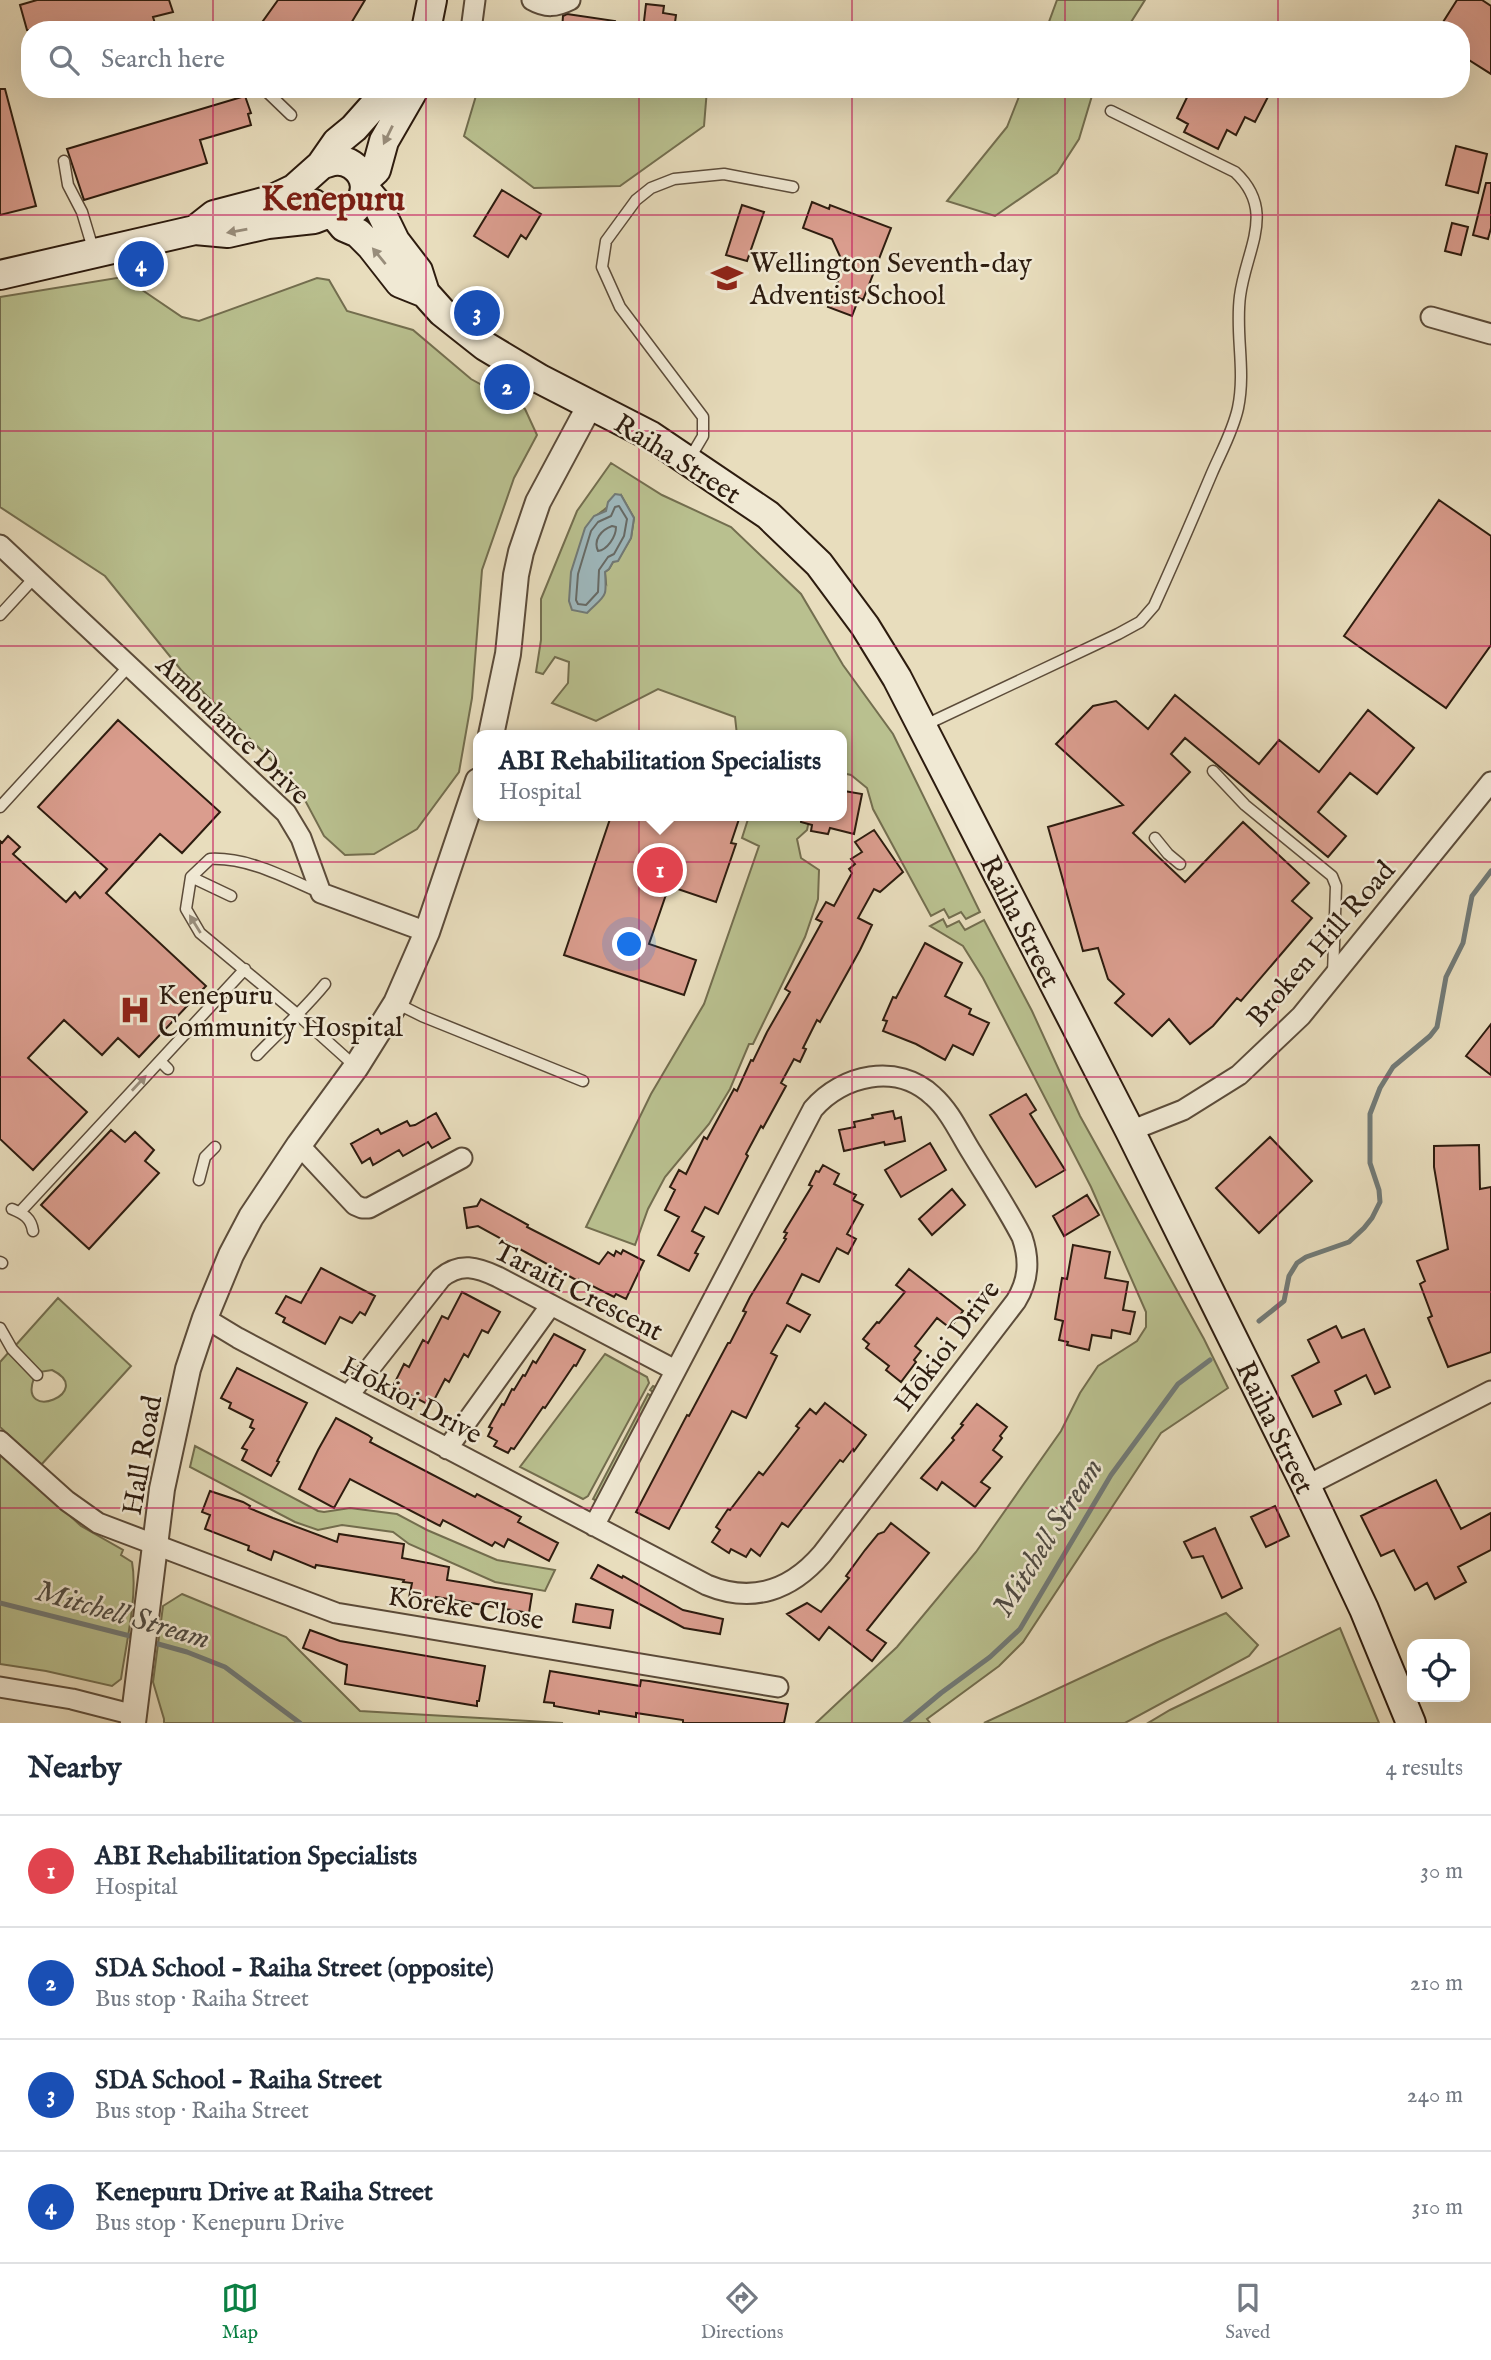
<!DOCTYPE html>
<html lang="en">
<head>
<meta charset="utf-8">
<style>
	body { margin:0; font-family:"IM FELL English",serif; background:#f6f6f7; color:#1f2937 }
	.controls { position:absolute; right:21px; bottom:21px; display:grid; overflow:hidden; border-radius:14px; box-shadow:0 7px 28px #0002 }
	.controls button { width:63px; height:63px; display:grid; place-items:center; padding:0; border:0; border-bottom:2px solid #e0e1e3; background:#fff; color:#1f2937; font:35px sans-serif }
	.you { position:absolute; left:630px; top:945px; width:24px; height:24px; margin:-18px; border:5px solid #fff; border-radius:50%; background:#1a73e8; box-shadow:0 0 0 10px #1a73e833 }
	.badge { display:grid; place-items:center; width:46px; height:46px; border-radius:50%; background:#0b8043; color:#fff; font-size:23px; font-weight:700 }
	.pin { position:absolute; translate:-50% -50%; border:4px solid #fff; box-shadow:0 2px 7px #0006 }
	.popup { position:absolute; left:473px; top:730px; width:374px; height:91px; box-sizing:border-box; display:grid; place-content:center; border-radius:14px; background:#fff; filter:drop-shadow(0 2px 5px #0005); font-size:23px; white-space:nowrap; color:#747a83 }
	.popup b { font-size:26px; color:#1f2937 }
	.popup::after { content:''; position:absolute; left:50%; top:100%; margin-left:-14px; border:14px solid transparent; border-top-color:#fff }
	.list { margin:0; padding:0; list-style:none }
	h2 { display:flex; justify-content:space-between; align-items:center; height:91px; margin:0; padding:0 28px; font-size:30px }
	h2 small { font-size:23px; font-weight:400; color:#747a83 }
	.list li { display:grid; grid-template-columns:46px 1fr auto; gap:21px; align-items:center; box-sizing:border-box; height:112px; padding:0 28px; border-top:2px solid #e0e1e3 }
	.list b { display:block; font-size:26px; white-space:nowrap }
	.list p { margin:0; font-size:23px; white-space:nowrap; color:#747a83 }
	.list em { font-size:23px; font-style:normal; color:#747a83 }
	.icon { flex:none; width:38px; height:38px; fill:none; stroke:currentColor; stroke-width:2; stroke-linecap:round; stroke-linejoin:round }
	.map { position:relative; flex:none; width:1491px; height:1723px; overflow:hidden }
	.search { position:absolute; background:#fff; box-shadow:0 7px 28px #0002; left:21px; right:21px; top:21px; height:77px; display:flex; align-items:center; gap:18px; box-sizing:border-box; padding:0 24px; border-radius:28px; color:#747a83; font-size:26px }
	.sheet { height:539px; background:#fff }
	nav { display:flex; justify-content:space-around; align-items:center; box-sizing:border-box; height:98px; border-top:2px solid #e0e1e3; background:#fff; font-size:19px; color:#747a83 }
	nav a { display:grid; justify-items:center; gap:4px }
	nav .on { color:#0b8043 }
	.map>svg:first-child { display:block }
</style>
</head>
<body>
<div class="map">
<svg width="1491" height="1723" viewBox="0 0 1491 1723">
	<rect width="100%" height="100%" fill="#e8ddbd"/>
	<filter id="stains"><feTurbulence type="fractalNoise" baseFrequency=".00286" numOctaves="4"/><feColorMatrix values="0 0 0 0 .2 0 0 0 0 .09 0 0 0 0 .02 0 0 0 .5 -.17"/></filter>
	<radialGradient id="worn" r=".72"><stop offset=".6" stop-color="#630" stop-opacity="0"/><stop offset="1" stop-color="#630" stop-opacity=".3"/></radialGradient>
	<path fill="#b9c08f" stroke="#736e4f" stroke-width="2" fill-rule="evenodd" d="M1057,0H1145L1126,30H1046Z
		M478,89H707L704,126L620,186L534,188L464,136Z
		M1022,89H1094L1079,139L1057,173L995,216L947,201L1007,127Z
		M123,277L182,317L199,321L317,278L329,280L347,311L413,330L471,379L525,409L537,435L514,478L482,570L472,698L459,772L417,829L374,854L345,855L324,836L298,787L181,670L105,576L0,507V297Z
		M611,463L662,495L731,527L801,594L843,665L893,734L980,912L966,919L961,912L949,918L944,909L931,916L873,809L867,788L851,775L842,773V735H737L735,717L658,689L596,721L552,703L568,683L569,662L555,657L543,674L536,672L541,640V599L577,511ZM621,495L634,518L631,538L618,560L613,562L609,569L605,572L606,583L580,548C588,512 598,519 621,495Z
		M749,816H810L807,830L797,839L801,858L819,870L818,899L805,937L753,1044H749L730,1089L709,1124L665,1177L648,1209L635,1245L586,1227L651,1094L704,1004L759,846L742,838Z
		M943,919L947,927L959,921L965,930L984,920L1032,1011L1080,1116L1204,1339L1228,1388L1161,1433L1023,1642L999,1666L927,1719L930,1723H816L897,1647L976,1552L1061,1431L1080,1393L1098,1366L1137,1341L1146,1327V1312L1091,1187L983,978L963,946L930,926Z
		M58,1298L131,1366L41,1465L0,1427V1362L9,1352L34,1378C17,1424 97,1392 52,1370L40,1372L15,1346Z
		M605,1354L647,1377L649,1383L588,1496L583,1499L520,1467Z
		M653,1386L657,1388L597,1501L593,1499L648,1394L651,1396L653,1392L650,1390Z
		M195,1446L318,1511L324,1512L350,1508L397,1514L427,1530L497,1560L555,1570L545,1591L495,1582L409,1544L393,1532L342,1525L318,1530L295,1522L190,1467Z
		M0,1451L81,1526L123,1550L121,1555L132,1562C138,1595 126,1644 121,1679L112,1686L46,1671L0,1664Z
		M182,1594L286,1637L360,1711L563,1723H164V1719L153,1682L163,1606Z
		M1226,1613L1258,1645L1249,1656L1125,1723H984L1160,1641Z
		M1340,1628L1379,1723H1148L1170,1710Z"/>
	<path fill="#9eb8bd" stroke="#717a77" stroke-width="2" d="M615,494L621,495L634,518L631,538L618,561L613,562L609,569L605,572C607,599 606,594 587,613L572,610L569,601L571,572L585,528L594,516L606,511L608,502Z"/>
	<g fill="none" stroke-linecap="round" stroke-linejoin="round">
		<path stroke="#666a66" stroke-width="2" d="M619,506L627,519L624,536L614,554L608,557L599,570L598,592L586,605L578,604L576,600L578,574L591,531L598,522L611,516L615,507Z
			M612,526L616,527C616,537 607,550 598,551C593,540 601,530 612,526Z"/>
		<path stroke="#717a77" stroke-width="5" d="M1259,1321L1284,1301L1289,1276L1297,1263L1306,1257L1349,1242L1364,1228L1372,1218L1380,1202L1379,1190L1370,1163V1114L1380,1088L1393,1067L1430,1036L1437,1027L1446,977L1463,943L1472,896L1491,871
			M0,1603L138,1638
			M151,1642L187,1652L225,1667L300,1723
			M905,1723L941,1693L990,1657L1020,1629L1111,1475L1178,1384L1210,1360"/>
	</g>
	<path fill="#da9d8e" stroke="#2d1c0f" stroke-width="2" d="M37,0H169L173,12L153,17L157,30H27L20,5Z
		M278,0H365L347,30H264L268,24L263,21Z
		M1457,0H1482L1491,6V74L1461,55V30H1438Z
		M646,4L664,6L663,13L676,15L674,30H643Z
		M567,14L615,21L614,30H562L563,16Z
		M0,89H5L36,206L0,215Z
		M1191,89H1272L1255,122L1245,117L1236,135L1227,130L1218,149L1184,132L1188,124L1177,118Z
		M245,96L251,113L248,114L251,125L200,140L207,163L84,200L67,149Z
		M1456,146L1487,154L1478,193L1446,185Z
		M1486,183H1491V228L1488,239L1473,235Z
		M502,190L541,214L526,239L521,235L508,257L474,236Z
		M812,202L829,209L830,205L891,228L863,300L859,298L852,316L828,307L844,265L832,239L803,228Z
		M742,205L764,212L747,261L726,255Z
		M1452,223L1468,227L1461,255L1445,251Z
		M1439,500L1491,536V645L1446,708L1344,636Z
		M1175,695L1259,764L1279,740L1319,772L1368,710L1414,748L1377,794L1350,773L1318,812L1346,836L1328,857L1185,738L1171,754L1190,772L1133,833L1185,882L1243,822L1309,883L1292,901L1312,918L1241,1001L1237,998L1213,1026L1190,1044L1169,1019L1152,1036L1115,1003L1124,994L1108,979L1098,948L1083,951L1048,827L1123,805L1056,744L1093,706L1116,701L1148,729Z
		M118,720L220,812L182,853L160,834L106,893L206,986L139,1057L118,1038L102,1055L64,1020L28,1058L87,1112L33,1170L0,1139V841L2,843L8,836L20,847L13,854L66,902L75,892L80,898L107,869L38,807Z
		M844,791L862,794L854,834L830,828L828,834L811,831L812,825L801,822V816H842V793Z
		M611,816H740L731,843L736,844L716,902L669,886L649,944L696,960L684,995L564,955Z
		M874,830L903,872L880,892L874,889L858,918L872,925L860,950L820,1022L817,1020L803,1048L806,1049L800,1062L794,1059L781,1083L786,1086L763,1128L761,1126L746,1154L748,1156L718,1214L705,1207L692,1231L704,1237L695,1253L698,1254L689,1271L658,1255L679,1217L665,1210L675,1190L670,1187L679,1170L686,1174L704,1137L707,1139L734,1089L737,1091L751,1060L753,1061L767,1032L790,992L785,989L822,922L816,919L826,902L834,906L852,873L849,869L855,864L851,859L862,852L855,842Z
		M925,943L962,963L945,996L971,1009L969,1014L989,1023L973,1055L953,1045L945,1060L916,1044L883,1031L887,1021L883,1020L893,997L896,998Z
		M1491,1024V1075L1466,1056Z
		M1026,1094L1036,1110L1030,1114L1065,1170L1036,1187L990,1115Z
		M893,1111L895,1119L901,1117L905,1141L885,1145L884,1142L844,1151L839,1130L855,1127L854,1122L873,1118L872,1115Z
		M436,1113L450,1138L432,1148L428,1142L403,1156L399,1150L373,1165L370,1158L362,1163L351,1144L378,1129L381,1134L407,1121L410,1126L415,1125Z
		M111,1130L125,1142L135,1132L154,1150L145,1161L159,1173L89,1249L41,1205Z
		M1270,1137L1312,1181L1259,1233L1216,1188Z
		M930,1143L946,1170L901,1197L885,1170Z
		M1479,1145L1480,1189L1491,1187V1352L1448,1367L1428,1318L1432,1316L1420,1284L1425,1281L1417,1261L1448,1249L1434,1167V1146Z
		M823,1165L839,1174L834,1184L856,1195L853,1200L863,1205L847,1234L856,1239L848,1254L837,1248L819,1282L802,1274L787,1303L810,1315L800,1332L787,1325L771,1353L777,1356L746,1418L732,1411L669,1529L636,1512L687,1415L689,1416L728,1343H730L746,1312L743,1311L750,1297L786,1239L784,1238L787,1233L784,1232L812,1186L809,1185L816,1171L819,1172Z
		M952,1189L965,1205L932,1235L919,1219Z
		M1087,1195L1099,1215L1064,1236L1053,1216Z
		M481,1199L528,1225L527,1227L599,1264L608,1252L614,1256L616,1251L621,1254L623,1250L644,1261L626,1299L616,1294L614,1297L579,1279L578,1281L478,1226L467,1228L464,1208L477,1206Z
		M1073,1245L1110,1252L1105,1278L1128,1282L1123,1310L1135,1312L1130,1334L1112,1330L1111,1338L1092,1335L1089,1350L1067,1345L1068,1342L1059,1340L1063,1321L1055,1319L1062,1278L1067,1279Z
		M321,1268L375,1296L365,1315L360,1312L352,1323L340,1317L325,1344L283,1322L285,1318L276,1313L286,1296L301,1303Z
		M909,1269L963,1311L950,1328L937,1318L915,1346L921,1351L914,1360L916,1362L901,1382L886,1370L889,1366L866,1348L869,1344L863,1339L877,1322L879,1323L905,1292L896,1285Z
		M462,1292L500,1312L488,1333L482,1330L468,1357L464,1354L449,1382L445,1379L431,1406L393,1386L404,1364L409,1367L423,1340L428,1343L442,1316L448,1319Z
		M1336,1326L1342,1338L1364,1329L1390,1387L1375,1394L1366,1375L1335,1391L1341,1404L1313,1417L1292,1376L1319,1362L1308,1340Z
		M554,1334L585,1350L576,1366L574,1365L545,1408L543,1407L514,1449L511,1448L508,1453L494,1446L497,1441L488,1436L492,1428L489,1427L502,1404L504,1405L512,1389L514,1390L523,1375L525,1376L533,1361L536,1363Z
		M237,1368L307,1403L277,1461L279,1462L271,1476L242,1460L247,1450L242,1448L254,1429L250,1427L253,1420L229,1408L231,1403L221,1398Z
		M825,1403L866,1435L854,1451L853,1449L843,1462L840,1460L788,1527L782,1523L760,1556L751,1549L746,1557L731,1549L729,1553L712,1542L720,1530L716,1527L728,1509L730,1510L759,1472L763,1475L799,1428L796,1426L810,1409L816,1414Z
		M977,1404L1007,1427L1000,1436L1002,1438L993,1450L1002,1457L981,1482L990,1488L975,1507L942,1482L937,1490L921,1478L954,1440L952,1438L963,1425L961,1424Z
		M336,1418L368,1435L372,1438L370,1442L475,1497L477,1494L521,1517L518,1522L558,1543L549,1561L508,1539L504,1547L495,1542L492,1546L443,1520L440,1526L350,1479L334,1508L299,1489L318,1450Z
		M1436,1480L1461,1529L1491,1513V1550L1458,1567L1466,1582L1435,1599L1427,1583L1415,1590L1394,1550L1381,1556L1361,1516Z
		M210,1491L243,1502L250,1506L249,1508L273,1518L337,1542L339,1534L404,1544L402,1558L449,1567L447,1580L532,1594L529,1613L436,1597L435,1602L409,1598L412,1583L403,1582L404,1580L316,1565L315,1568L274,1551L271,1560L248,1550L249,1546L205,1529L210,1515L202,1512Z
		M1275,1506L1289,1536L1266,1547L1251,1517Z
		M891,1523L929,1553L867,1630L886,1643L872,1661L829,1627L819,1640L787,1614L807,1603L821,1612L849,1578L846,1576L865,1550L878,1534L884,1532Z
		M1215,1528L1242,1588L1222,1598L1203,1556L1192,1558L1184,1542Z
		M598,1565L622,1578L623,1576L683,1610L723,1619L720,1634L684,1628L591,1578Z
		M576,1604L613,1610L610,1628L573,1622Z
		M310,1630L340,1641L485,1666L479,1701H477V1706L345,1684L347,1665L303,1648Z
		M550,1671L640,1686L641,1680L649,1681L788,1704L784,1723H683V1720L636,1713V1717L599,1711V1714L554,1706V1703L544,1702Z"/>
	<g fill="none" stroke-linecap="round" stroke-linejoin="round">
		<defs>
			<path id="service" d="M264,89L291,115
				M64,161L68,185L82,212L94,252
				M690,458L703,436V417L620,307L602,267L606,241L636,200L651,188L674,179L724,174L793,187
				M0,615L35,577
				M923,726L1118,634L1140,622L1154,606C1174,562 1193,518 1212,473C1221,452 1233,431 1238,408C1246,369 1235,334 1240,296C1246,249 1277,211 1235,172L1111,111
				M1213,771L1245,805L1332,876L1336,886L1333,974
				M0,807L129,666
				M1155,838L1168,854L1180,864
				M191,877L231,896
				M321,893C286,878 248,857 210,859L191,877L186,909L200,933L297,1014L356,1067
				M396,1003L422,1016L583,1081
				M257,1055C280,1031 305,1009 325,984
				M160,1061L168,1069
				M199,1180L205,1157L215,1147
				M12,1209C24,1214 31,1218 33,1231
				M20,1212L245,969
				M0,1262L2,1263
				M0,1328L12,1349L37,1375"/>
			<path id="minor" d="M532,0C546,8 556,7 570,0
				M471,30L475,0
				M1431,317L1491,334
				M0,545L286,813L301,838L321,893L427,932
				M1130,1131L1183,1110L1239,1075L1301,1016L1491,782
				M299,1145L355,1205L362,1208H369L462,1158
				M205,1318L238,1338L707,1585C753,1604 791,1590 822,1554L1016,1301C1029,1280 1030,1260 1022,1237C1007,1208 989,1181 972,1153C960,1134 950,1111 933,1096C897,1062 842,1075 813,1109L594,1526
				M348,1396L441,1278C460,1262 477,1267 498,1277L675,1370
				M0,1441L67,1501L98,1523L336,1613L778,1687
				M447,1449L551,1305
				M1306,1486L1491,1391
				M0,1687L72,1699L134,1715"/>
			<path id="tertiary" d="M491,735L508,654L516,575L521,552L538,502L590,405
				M133,1723L162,1489L188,1369L205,1318L231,1255L251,1217L299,1145L356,1067L396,1003L427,932L478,781"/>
			<path id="secondary" d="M426,30L432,0
				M364,181L376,170L384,141L414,89
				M365,189L376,202L395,241L418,271L425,293L442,312L485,346L540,379L651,436L768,515L819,564L865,626L897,678L1130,1131L1306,1486L1364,1609L1411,1723
				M314,204C345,239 386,188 352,165C341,158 331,161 321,165
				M335,216L344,227L358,233L371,246L400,283L425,293
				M195,230L214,215L271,200L294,189L321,165L337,142L354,128L378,101L385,89
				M0,275L195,230L228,233L268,224L314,219L327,214"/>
		</defs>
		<use href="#service" stroke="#5c4c3a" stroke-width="13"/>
		<use href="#minor" stroke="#5c4c3a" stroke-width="23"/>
		<use href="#tertiary" stroke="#5c4c3a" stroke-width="28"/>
		<use href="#secondary" stroke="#2d1c0f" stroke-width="32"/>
		<use href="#service" stroke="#f0e9d4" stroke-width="10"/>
		<use href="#minor" stroke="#f0e9d4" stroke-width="19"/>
		<use href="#tertiary" stroke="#f0e9d4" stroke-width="24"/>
		<use href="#secondary" stroke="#f0e9d4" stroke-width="28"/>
	</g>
	<defs><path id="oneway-solid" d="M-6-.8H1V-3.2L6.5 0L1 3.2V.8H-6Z" transform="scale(1.75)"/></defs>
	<g fill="#988d7b">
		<use href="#oneway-solid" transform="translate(388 135) rotate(116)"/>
		<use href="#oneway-solid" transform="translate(237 231) rotate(170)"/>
		<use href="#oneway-solid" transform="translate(379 256) rotate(-129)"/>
		<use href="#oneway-solid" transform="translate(195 924) rotate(-122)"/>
		<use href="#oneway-solid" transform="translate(139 1083) rotate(-47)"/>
	</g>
	<path fill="none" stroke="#c2185b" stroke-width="2" stroke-opacity="0.55" d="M213,0V30M426,0V30M639,0V30M852,0V30M1065,0V30M1278,0V30M213,89V1723M426,89V1723M639,89V1723M852,89V1723M1065,89V1723M1278,89V1723M0,215H1491M0,431H1491M0,646H1491M0,862H1491M0,1077H1491M0,1292H1491M0,1508H1491"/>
	<defs>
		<symbol id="school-bare" viewBox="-9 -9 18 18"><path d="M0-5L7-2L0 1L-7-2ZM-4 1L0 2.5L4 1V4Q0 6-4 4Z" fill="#8f2418" stroke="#f0e9d4" stroke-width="2.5" paint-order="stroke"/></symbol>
		<symbol id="hospital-bare" viewBox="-9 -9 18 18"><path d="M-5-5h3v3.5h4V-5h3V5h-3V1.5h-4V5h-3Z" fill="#8f2418" stroke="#f0e9d4" stroke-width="2.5" paint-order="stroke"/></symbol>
	</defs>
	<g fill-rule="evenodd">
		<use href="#school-bare" x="705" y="256" width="44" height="44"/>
		<use href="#hospital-bare" x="113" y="988" width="44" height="44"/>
	</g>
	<g text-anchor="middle" stroke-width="5" stroke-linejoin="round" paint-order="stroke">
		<g font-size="28" fill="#2d1c0f" stroke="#f0e9d4" text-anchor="start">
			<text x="750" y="272">Wellington Seventh-day<tspan x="750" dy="32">Adventist School</tspan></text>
			<text x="158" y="1004">Kenepuru<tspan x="158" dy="32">Community Hospital</tspan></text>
		</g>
		<g font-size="28" fill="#2d1c0f" stroke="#f0e9d4">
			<text transform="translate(678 458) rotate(32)" y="10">Raiha Street</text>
			<text transform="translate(234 729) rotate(44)" y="10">Ambulance Drive</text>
			<text transform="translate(1021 921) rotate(63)" y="10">Raiha Street</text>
			<text transform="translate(1320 943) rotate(-49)" y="10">Broken Hill Road</text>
			<text transform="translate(579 1290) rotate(27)" y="10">Taraiti Crescent</text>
			<text transform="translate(946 1345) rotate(-53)" y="10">Hōkioi Drive</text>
			<text transform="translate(412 1399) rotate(28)" y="10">Hōkioi Drive</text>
			<text transform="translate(1276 1427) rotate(64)" y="10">Raiha Street</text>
			<text transform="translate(141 1455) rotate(-80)" y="10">Hall Road</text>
			<text transform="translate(466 1607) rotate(9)" y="10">Kōreke Close</text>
		</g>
		<g font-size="30" font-style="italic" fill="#4f4b43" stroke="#f0e9d4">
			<text transform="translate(1047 1537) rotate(-58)" y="10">Mitchell Stream</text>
			<text transform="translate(123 1614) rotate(16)" y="10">Mitchell Stream</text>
		</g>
		<g font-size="35" font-weight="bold" fill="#7a1f14" stroke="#f0e9d4">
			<text x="333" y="210">Kenepuru</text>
		</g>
	</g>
	<rect width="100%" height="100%" filter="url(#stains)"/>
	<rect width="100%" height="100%" fill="url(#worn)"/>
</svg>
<div class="controls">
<button><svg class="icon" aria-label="locate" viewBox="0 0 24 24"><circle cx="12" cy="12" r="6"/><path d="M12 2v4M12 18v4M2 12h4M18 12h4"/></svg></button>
</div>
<div class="you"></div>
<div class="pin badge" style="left:660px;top:870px;background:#e0444e">1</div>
<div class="popup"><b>ABI Rehabilitation Specialists</b>Hospital</div>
<div class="pin badge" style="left:507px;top:387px;background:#1a4fb4">2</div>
<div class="pin badge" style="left:477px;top:313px;background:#1a4fb4">3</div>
<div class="pin badge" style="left:141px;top:264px;background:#1a4fb4">4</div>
<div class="search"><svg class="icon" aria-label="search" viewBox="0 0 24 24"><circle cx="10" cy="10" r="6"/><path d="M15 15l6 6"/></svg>Search here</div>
</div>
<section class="sheet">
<h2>Nearby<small>4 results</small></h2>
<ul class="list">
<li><span class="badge" style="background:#e0444e">1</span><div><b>ABI Rehabilitation Specialists</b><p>Hospital</p></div><em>30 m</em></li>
<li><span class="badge" style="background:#1a4fb4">2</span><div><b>SDA School - Raiha Street (opposite)</b><p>Bus stop · Raiha Street</p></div><em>210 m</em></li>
<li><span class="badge" style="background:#1a4fb4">3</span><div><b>SDA School - Raiha Street</b><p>Bus stop · Raiha Street</p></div><em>240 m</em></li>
<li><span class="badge" style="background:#1a4fb4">4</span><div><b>Kenepuru Drive at Raiha Street</b><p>Bus stop · Kenepuru Drive</p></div><em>310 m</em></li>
</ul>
</section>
<nav>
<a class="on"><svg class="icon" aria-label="map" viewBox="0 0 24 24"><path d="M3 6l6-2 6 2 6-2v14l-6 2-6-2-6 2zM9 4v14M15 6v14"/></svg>Map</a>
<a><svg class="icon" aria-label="directions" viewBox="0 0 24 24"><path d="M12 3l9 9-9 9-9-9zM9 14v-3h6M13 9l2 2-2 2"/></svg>Directions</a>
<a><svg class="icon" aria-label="saved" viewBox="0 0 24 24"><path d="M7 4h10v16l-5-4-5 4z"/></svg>Saved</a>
</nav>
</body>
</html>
